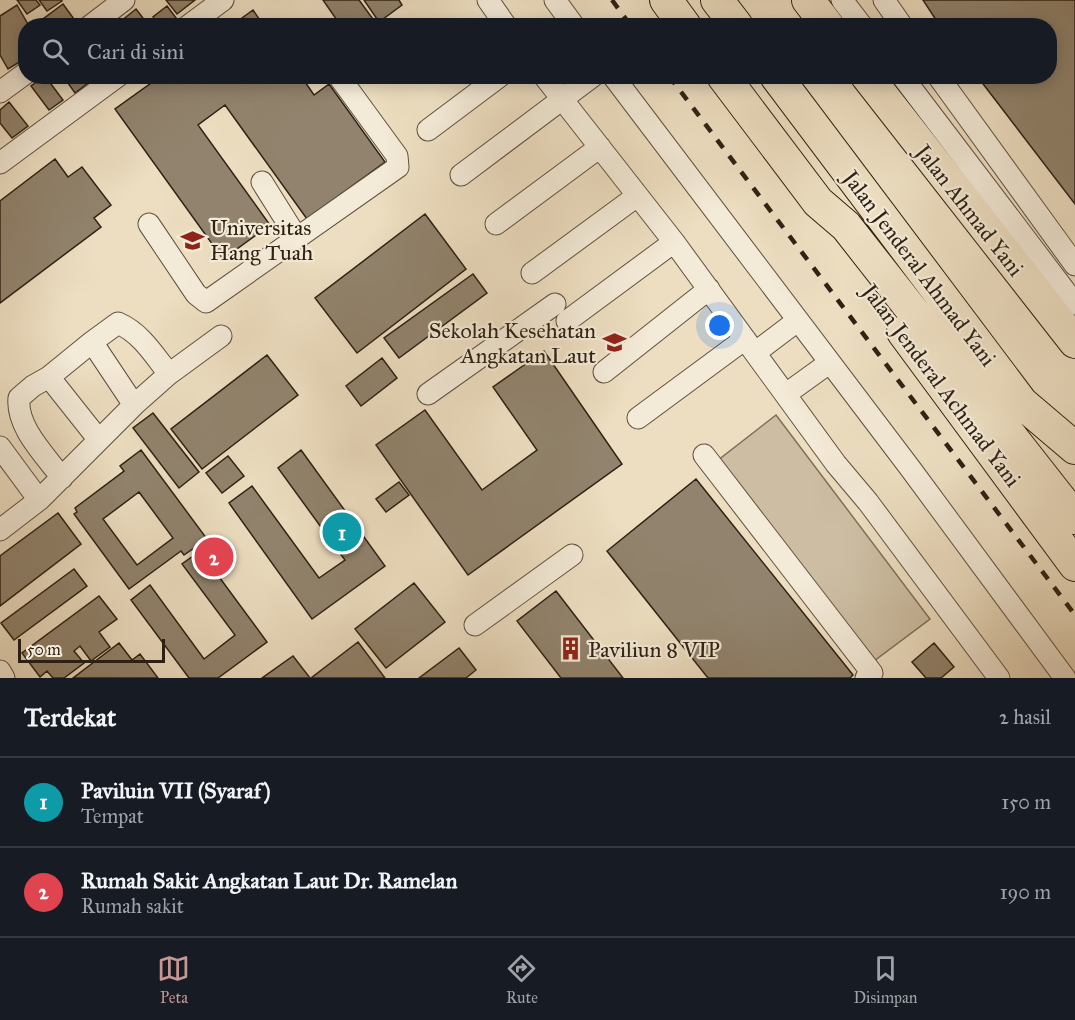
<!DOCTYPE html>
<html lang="id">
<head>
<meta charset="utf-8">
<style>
	body { margin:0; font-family:"IM FELL Great Primer",serif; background:#20242c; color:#f1f3f6 }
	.scale { position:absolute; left:18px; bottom:15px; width:147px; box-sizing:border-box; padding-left:6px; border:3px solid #2e2113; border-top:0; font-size:16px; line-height:21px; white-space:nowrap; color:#2e2113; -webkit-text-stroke:4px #f3ead7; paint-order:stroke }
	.you { position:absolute; left:720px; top:326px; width:21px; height:21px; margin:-15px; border:4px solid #fff; border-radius:50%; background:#1a73e8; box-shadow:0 0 0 9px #1a73e833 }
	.badge { display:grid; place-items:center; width:39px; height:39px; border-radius:50%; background:#c59692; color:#fff; font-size:20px; font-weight:700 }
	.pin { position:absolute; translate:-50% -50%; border:3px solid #fff; box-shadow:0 2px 6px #0006 }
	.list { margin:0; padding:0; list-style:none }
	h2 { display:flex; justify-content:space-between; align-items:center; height:78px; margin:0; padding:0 24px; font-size:26px }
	h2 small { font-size:20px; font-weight:400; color:#9ea1a6 }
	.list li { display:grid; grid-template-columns:39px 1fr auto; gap:18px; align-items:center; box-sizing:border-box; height:90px; padding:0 24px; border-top:2px solid #363941 }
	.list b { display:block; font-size:22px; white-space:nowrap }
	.list p { margin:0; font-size:20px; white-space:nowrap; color:#9ea1a6 }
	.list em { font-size:20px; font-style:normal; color:#9ea1a6 }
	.icon { flex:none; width:33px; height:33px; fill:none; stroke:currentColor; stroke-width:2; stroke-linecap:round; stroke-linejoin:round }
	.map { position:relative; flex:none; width:1075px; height:678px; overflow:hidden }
	.search { position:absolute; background:#171b24; box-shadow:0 3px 15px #0003; left:18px; right:18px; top:18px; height:66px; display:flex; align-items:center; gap:15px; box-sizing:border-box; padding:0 21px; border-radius:24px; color:#9ea1a6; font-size:22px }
	.sheet { height:258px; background:#171b24 }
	nav { display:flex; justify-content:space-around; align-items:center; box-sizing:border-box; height:84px; border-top:2px solid #363941; background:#171b24; font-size:16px; color:#9ea1a6 }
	nav a { display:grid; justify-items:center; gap:3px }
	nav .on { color:#c59692 }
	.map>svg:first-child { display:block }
</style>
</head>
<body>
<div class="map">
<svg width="1075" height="678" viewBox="0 0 1075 678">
	<rect width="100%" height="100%" fill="#eddec1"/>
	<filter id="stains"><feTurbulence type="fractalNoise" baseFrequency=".00333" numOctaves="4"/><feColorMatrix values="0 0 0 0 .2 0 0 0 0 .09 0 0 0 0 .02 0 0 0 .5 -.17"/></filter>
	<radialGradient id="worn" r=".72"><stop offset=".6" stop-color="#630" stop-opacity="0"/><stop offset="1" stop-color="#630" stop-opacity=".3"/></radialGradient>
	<path fill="#cdbea3" stroke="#7e705b" stroke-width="1.5" d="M776,415L930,619L870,664L717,461Z"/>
	<path fill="#91836d" stroke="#2e2113" stroke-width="1.5" fill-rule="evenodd" d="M17,0H36L40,5L27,14Z
		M39,0H61L62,1L47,11Z
		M166,0H195L177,14Z
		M323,0H359L378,26H341Z
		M364,0H399L402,5L379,22Z
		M923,0H1075V204L977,76H1050V26H940Z
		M63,4L79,26H48L43,19Z
		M17,5L29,26H26V58L8,69L0,55V16Z
		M167,6L176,18L167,26H160L153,17Z
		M136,9L149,26H125L121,21Z
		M253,10L264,26H231Z
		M45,76L63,100L49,110L31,86Z
		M63,76H95L96,77L75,93Z
		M161,76H301L314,95L329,84L385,162L307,219L225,105L198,125L270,225L223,259L115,109Z
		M9,102L28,126L12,138L0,123V110Z
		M55,159L68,177L82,167L111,205L94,218L101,227L0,303V201Z
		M425,214L466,269L357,353L315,298Z
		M473,274L487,293L399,358L384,338Z
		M544,351L622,464L468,575L376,445L425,410L482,490L537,450L493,387Z
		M267,355L298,395L202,469L171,429Z
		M382,358L397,378L361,406L346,386Z
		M153,413L199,472L179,488L133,428Z
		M141,450L207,539L184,555L181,551L129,589L74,514L77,512L75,508L124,471L120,466ZM139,492L173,538L137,565L103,519Z
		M301,450L385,566L312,619L229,503L252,486L319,578L345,560L278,468Z
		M228,456L244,476L222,493L206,473Z
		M696,479L853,675L850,678H708L607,551Z
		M399,482L409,495L386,512L376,499Z
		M58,513L81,544L0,606V556Z
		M200,551L267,642L218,678H189L131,600L150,585L204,659L235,635L182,564Z
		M74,569L87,586L14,640L1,623Z
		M414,583L445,622L386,668L355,629Z
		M556,591L623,678H561L517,621Z
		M99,596L117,619L99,632L110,647L91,661L80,646L74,651L84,663L64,678H53L47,671L40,677L22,653Z
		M358,642L385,678H311Z
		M119,643L132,660L140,654L158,678H73Z
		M934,643L954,667L941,678H926L912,662Z
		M459,648L476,670L466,678H419Z
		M293,656L310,678H262Z"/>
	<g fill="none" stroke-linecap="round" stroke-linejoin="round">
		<defs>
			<path id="minor" d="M488,0L506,26
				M555,0L574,26
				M842,0L862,26
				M884,0L902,26
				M90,26L124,0
				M188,26L223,0
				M544,76L674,242L836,464L868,502L999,678
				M613,76L910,468L1065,678
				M902,76L1075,304
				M938,76L1075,265
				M0,92L26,73
				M428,130L500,76
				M0,163L118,76
				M461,175L593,76
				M262,182L297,238
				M149,224L196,294L206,302L398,167L397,156L340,78L341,76
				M496,224L600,147
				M532,273L637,196
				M567,321L674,242
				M756,352L797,321
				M604,372L709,289
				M49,377L92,342
				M428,394L555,304
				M786,394L829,363
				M134,405L92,342L118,323C141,333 154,355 169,374
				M638,418L745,339
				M0,447L39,500
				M704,455L872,673L866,678
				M62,478C45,455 16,427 19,398L33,386L49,377L99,440
				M0,530L39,500L134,405L169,374L221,336
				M475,625L572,555
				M0,671L4,678"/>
			<path id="highway" d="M666,0L685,26
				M717,0L737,26
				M808,0L828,26
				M723,76L818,202L846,226L1075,518
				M776,76L1022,403L1075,448
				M867,76L1075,342
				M903,332L1075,565"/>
		</defs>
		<use href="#minor" stroke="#5e503e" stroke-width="23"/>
		<use href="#highway" stroke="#2e2113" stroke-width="34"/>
		<use href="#minor" stroke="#f3ead7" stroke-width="21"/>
		<use href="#highway" stroke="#eddec1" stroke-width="32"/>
		<path stroke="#2e2113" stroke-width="4.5" stroke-dasharray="10 10" stroke-linecap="butt" d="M612,0L631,26
			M669,76L1075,615"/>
	</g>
	<defs>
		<symbol id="university-bare" viewBox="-9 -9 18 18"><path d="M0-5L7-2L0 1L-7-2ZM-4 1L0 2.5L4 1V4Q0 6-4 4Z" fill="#8f2418" stroke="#f3ead7" stroke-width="2.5" paint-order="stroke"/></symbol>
		<symbol id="building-bare" viewBox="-9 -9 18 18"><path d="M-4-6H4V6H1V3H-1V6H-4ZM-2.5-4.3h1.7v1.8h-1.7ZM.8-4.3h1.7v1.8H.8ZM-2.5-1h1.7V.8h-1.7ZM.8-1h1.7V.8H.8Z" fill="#8f2418" stroke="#f3ead7" stroke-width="2.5" paint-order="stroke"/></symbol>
	</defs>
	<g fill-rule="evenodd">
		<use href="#university-bare" x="176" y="224" width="33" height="33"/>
		<use href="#university-bare" x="598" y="326" width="33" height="33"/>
		<use href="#building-bare" x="554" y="632" width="33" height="33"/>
	</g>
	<g text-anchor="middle" stroke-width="4.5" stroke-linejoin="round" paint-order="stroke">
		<g font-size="22" fill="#2e2113" stroke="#f3ead7">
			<text transform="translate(970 210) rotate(52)" y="8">Jalan Ahmad Yani</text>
			<text transform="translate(920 268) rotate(53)" y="8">Jalan Jenderal Ahmad Yani</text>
			<text transform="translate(942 385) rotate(53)" y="8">Jalan Jenderal Achmad Yani</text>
		</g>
		<g font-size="22" fill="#2e2113" stroke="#f3ead7" text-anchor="start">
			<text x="210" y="235">Universitas<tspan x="210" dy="25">Hang Tuah</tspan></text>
			<text x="596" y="338" text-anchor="end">Sekolah Kesehatan<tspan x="596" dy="25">Angkatan Laut</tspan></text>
			<text x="588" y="657">Paviliun 8 VIP</text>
		</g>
	</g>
	<rect width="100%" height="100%" filter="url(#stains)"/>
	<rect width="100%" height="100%" fill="url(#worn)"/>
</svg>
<div class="scale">50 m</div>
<div class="you"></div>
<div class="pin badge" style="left:342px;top:532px;background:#0f9aa8">1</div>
<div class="pin badge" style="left:214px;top:557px;background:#e0444e">2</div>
<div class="search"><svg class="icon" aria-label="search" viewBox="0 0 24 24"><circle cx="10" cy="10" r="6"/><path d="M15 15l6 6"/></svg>Cari di sini</div>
</div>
<section class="sheet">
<h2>Terdekat<small>2 hasil</small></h2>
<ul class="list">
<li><span class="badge" style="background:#0f9aa8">1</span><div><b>Paviluin VII (Syaraf)</b><p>Tempat</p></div><em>150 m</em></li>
<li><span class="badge" style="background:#e0444e">2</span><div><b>Rumah Sakit Angkatan Laut Dr. Ramelan</b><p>Rumah sakit</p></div><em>190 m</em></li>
</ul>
</section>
<nav>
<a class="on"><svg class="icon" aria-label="map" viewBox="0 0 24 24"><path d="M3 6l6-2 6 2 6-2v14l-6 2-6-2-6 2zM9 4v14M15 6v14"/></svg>Peta</a>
<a><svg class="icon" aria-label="directions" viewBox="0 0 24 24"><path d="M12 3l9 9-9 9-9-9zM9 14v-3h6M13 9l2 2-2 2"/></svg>Rute</a>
<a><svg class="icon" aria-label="saved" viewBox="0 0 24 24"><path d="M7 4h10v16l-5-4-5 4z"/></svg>Disimpan</a>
</nav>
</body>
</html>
